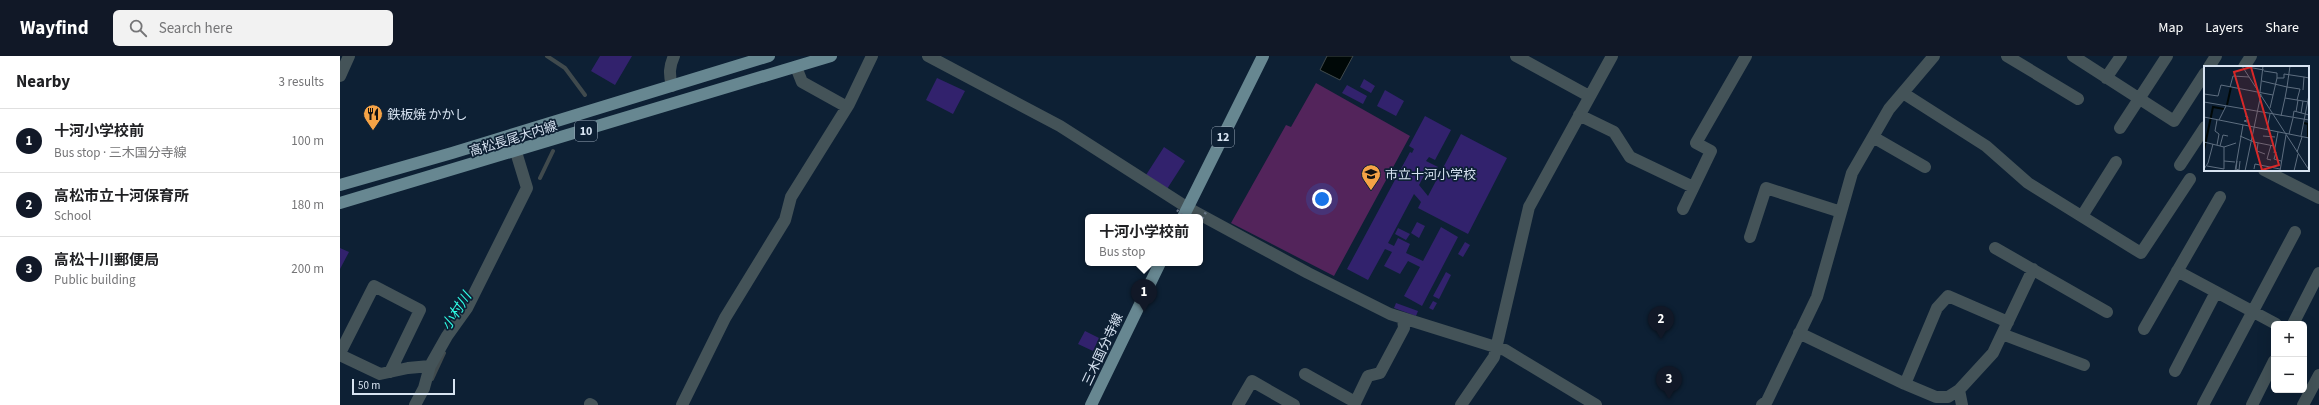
<!DOCTYPE html>
<html lang="en">
<head>
<meta charset="utf-8">
<style>
	body { margin:0; font-family:"Source Sans 3","Noto Sans JP",sans-serif; background:#f2f2f2; color:#202124 }
	.controls { position:absolute; right:12px; bottom:12px; display:grid; overflow:hidden; border-radius:6px; box-shadow:0 4px 16px #0002 }
	.controls button { width:36px; height:36px; display:grid; place-items:center; padding:0; border:0; border-bottom:1px solid #e0e0e0; background:#fff; color:#202124; font:20px sans-serif }
	.scale { position:absolute; left:12px; bottom:10px; width:103px; box-sizing:border-box; padding-left:4px; border:2px solid #d7e3f1; border-top:0; font-size:11px; line-height:14px; white-space:nowrap; color:#d7e3f1; -webkit-text-stroke:3px #0d2034; paint-order:stroke }
	.you { position:absolute; left:982px; top:143px; width:14px; height:14px; margin:-10px; border:3px solid #fff; border-radius:50%; background:#1a73e8; box-shadow:0 0 0 6px #1a73e833 }
	.badge { display:grid; place-items:center; width:26px; height:26px; border-radius:50%; background:#111827; color:#fff; font-size:13px; font-weight:700 }
	.pin { position:absolute; translate:-50% -33px; filter:drop-shadow(0 1px 2px #0008) }
	.pin::after { content:''; position:absolute; top:21px; width:14px; height:12px; background:inherit; clip-path:polygon(0 0,100% 0,50% 100%) }
	.popup { position:absolute; left:745px; top:158px; width:118px; height:52px; box-sizing:border-box; display:grid; place-content:center; border-radius:6px; background:#fff; filter:drop-shadow(0 1px 3px #0005); font-size:13px; white-space:nowrap; color:#757577 }
	.popup b { font-size:15px; color:#202124 }
	.popup::after { content:''; position:absolute; left:50%; top:100%; margin-left:-8px; border:8px solid transparent; border-top-color:#fff }
	.list { margin:0; padding:0; list-style:none }
	h2 { display:flex; justify-content:space-between; align-items:center; height:52px; margin:0; padding:0 16px; font-size:17px }
	h2 small { font-size:13px; font-weight:400; color:#757577 }
	.list li { display:grid; grid-template-columns:26px 1fr auto; gap:12px; align-items:center; box-sizing:border-box; height:64px; padding:0 16px; border-top:1px solid #e0e0e0 }
	.list b { display:block; font-size:15px; white-space:nowrap }
	.list p { margin:0; font-size:13px; white-space:nowrap; color:#757577 }
	.list em { font-size:13px; font-style:normal; color:#757577 }
	.icon { flex:none; width:22px; height:22px; fill:none; stroke:currentColor; stroke-width:2; stroke-linecap:round; stroke-linejoin:round }
	.map { position:relative; flex:none; width:1979px; height:349px; overflow:hidden }
	header { display:flex; align-items:center; gap:24px; box-sizing:border-box; height:56px; padding:0 20px; background:#111827; color:#fff }
	header strong { font-size:19px }
	nav { display:flex; gap:22px; margin-inline-start:auto; font-size:14px }
	.search { width:280px; height:36px; background:#f2f2f2; display:flex; align-items:center; gap:10px; box-sizing:border-box; padding:0 14px; border-radius:6px; color:#757577; font-size:15px }
	main { display:flex }
	aside { flex:1; background:#fff }
	.map>svg:first-child { display:block }
</style>
</head>
<body>
<header>
<strong>Wayfind</strong>
<div class="search"><svg class="icon" aria-label="search" viewBox="0 0 24 24"><circle cx="10" cy="10" r="6"/><path d="M15 15l6 6"/></svg>Search here</div>
<nav><a>Map</a><a>Layers</a><a>Share</a></nav>
</header>
<main>
<aside>
<h2>Nearby<small>3 results</small></h2>
<ul class="list">
<li><span class="badge">1</span><div><b>十河小学校前</b><p>Bus stop · 三木国分寺線</p></div><em>100 m</em></li>
<li><span class="badge">2</span><div><b>高松市立十河保育所</b><p>School</p></div><em>180 m</em></li>
<li><span class="badge">3</span><div><b>高松十川郵便局</b><p>Public building</p></div><em>200 m</em></li>
</ul>
</aside>
<div class="map">
<svg width="1979" height="349" viewBox="0 0 1979 349">
	<rect width="100%" height="100%" fill="#0d2034"/>
	<path fill="#53245b" d="M976,27L1070,80L994,220L891,167L946,69L951,71Z"/>
	<path fill="#000807" stroke="#404a4d" d="M987,0H1013L1000,24L980,14Z"/>
	<g fill="none" stroke-linecap="round" stroke-linejoin="round">
		<path stroke="#404a4d" stroke-width="4" d="M207,0L225,12L245,39
			M200,122L213,95
			M92,323L104,297"/>
	</g>
	<path fill="#32226d" d="M260,0H292L275,29L251,15Z
		M597,22L625,35L613,58L586,44Z
		M1024,23L1035,30L1031,37L1020,31Z
		M1007,29L1027,40L1023,48L1002,37Z
		M1045,34L1064,45L1056,60L1037,50Z
		M1085,60L1111,74L1095,104L1089,101L1086,105L1098,111L1094,118L1087,114L1079,129L1088,140L1121,78L1167,102L1128,178L1078,152L1081,146L1074,138L1048,187L1054,190L1058,182L1070,188L1066,197L1083,205L1101,171L1118,181L1082,250L1064,240L1080,211L1068,205L1060,218L1044,210L1052,196L1045,193L1028,224L1007,213L1070,96L1072,97L1074,93L1069,90Z
		M824,91L845,105L827,133L806,119Z
		M1077,166L1085,170L1079,182L1071,177Z
		M1058,172L1070,178L1066,184L1055,178Z
		M1125,186L1130,189L1123,201L1118,198Z
		M0,192L9,196L0,213Z
		M1106,216L1111,219L1099,243L1093,240Z
		M1093,245L1097,247L1093,254L1089,252Z
		M1056,247L1078,255L1076,260L1054,252Z
		M745,275L759,282L753,295L738,288Z"/>
	<g fill="none" stroke-linecap="round" stroke-linejoin="round">
		<path stroke="#445358" stroke-width="12" d="M588,0L720,70L848,152L968,217L1050,258L1165,294L1256,349
			M1176,0L1249,40
			M1667,0L1738,43
			M1733,0L1834,65L1865,17
			M456,11L462,26L507,51
			M1869,11L1876,0
			M1904,11L1911,0
			M0,20L9,0
			M1766,22L1781,0
			M332,30C329,18 329,11 334,0
			M1563,37L1646,90L1688,127L1801,197L1850,123
			M1239,59L1274,76L1290,101L1353,131
			M1780,72L1827,0
			M1533,81L1585,111
			M1840,109L1865,71
			M1924,114L1979,142
			M1343,153L1371,95L1356,87L1406,0
			M1742,160L1776,106
			M1410,181L1426,132L1501,156
			M1655,192L1767,256
			M1837,215L1936,268
			M1953,268L1979,217
			M1804,273L1880,141
			M1459,277L1565,328L1596,341H1608L1619,334L1653,297L1693,213
			M1662,278L1744,309
			M0,297L34,230L80,254L50,316
			M0,299L40,318L68,312L90,310
			M1835,315L1876,236
			M965,318L1015,346
			M1565,328L1597,252L1608,240L1668,266
			M1619,334L1622,349
			M250,348L252,349
			M75,349L84,332L90,310L107,280L127,252L187,132L176,96
			M342,349L385,262L445,164L451,141L509,48L532,0
			M898,349L912,325L954,349
			M1014,349L1028,320L1040,317L1064,272L1063,262
			M1121,349L1154,301L1189,151L1272,0
			M1422,349L1427,345L1477,241L1512,117L1549,53L1594,0
			M1863,349L1955,176
			M1912,349L1934,305
			M1963,349L1979,319"/>
		<path stroke="#678791" stroke-width="12" d="M0,129L112,97L429,0
			M0,147L491,0
			M843,161L923,0
			M751,349L820,207"/>
		<path stroke="#6a798b" stroke-width="2.5" stroke-dasharray="2 3" stroke-linecap="butt" d="M837,154L844,161
			M860,167L866,156"/>
	</g>
	<defs>
		<symbol id="restaurant-pin" viewBox="-11 -11 22 30"><path d="M0 17L-7.5 6A9.5 9.5 0 1 1 7.5 6Z" fill="#f5a346" stroke="#0d2034"/><path d="M-5-6h1v4h1v-4h1v4h1v-4h1v5L-1.5 .5V6h-2V.5L-5-1ZM5-6V6H3V1.5H1.5Q1.5-4 5-6Z" fill="#111"/></symbol>
		<symbol id="school-pin" viewBox="-11 -11 22 30"><path d="M0 17L-7.5 6A9.5 9.5 0 1 1 7.5 6Z" fill="#f5a346" stroke="#0d2034"/><path d="M0-5L7-2L0 1L-7-2ZM-4 1L0 2.5L4 1V4Q0 6-4 4Z" fill="#111"/></symbol>
	</defs>
	<g fill-rule="evenodd">
		<use href="#restaurant-pin" x="22" y="47" width="22" height="30"/>
		<use href="#school-pin" x="1020" y="107" width="22" height="30"/>
	</g>
	<g text-anchor="middle" stroke-width="3.5" stroke-linejoin="round" paint-order="stroke">
		<g fill="#0d2034" stroke="#9aa8b8" stroke-width="1">
			<rect x="235" y="65" width="22" height="20" rx="3"/>
			<rect x="872" y="71" width="22" height="20" rx="3"/>
		</g>
		<g font-size="12" font-weight="bold" fill="#d7e3f1">
			<text x="246" y="79">10</text>
			<text x="883" y="85">12</text>
		</g>
		<g font-size="13" fill="#d7e3f1" stroke="#0d2034" text-anchor="start">
			<text x="47" y="63">鉄板焼 かかし</text>
			<text x="1045" y="123">市立十河小学校</text>
		</g>
		<g font-size="13" fill="#d7e3f1" stroke="#0d2034">
			<text transform="translate(173 82) rotate(-17)" y="5">高松長尾大内線</text>
			<text transform="translate(762 293) rotate(-65)" y="5">三木国分寺線</text>
		</g>
		<g font-size="14" font-style="italic" fill="#2fffe7" stroke="#0d2034">
			<text transform="translate(116 255) rotate(-57)" y="5">小村川</text>
		</g>
	</g>
	<g transform="translate(1864 10)">
		<rect width="105" height="105" fill="#0d2034"/>
		<path fill="none" stroke="#000807" stroke-width="2" d="M23,39L27,21M100,57L104,58V71M0,84L9,41L20,43"/>
		<path fill="none" stroke="#5e6e80" stroke-width="1" d="M38,0L60,4M38,0L105,104M86,0L83,21L96,23L93,34M60,5L73,7V12H80V8L100,11M58,15L83,21L81,32L105,36M26,21L29,10L45,11M99,24L100,11L105,12M56,26L59,0M0,28L14,30L17,19L69,29M0,36L105,54M66,42L73,12M92,46L94,34M97,47L99,35M41,50L44,51L43,54L40,55L43,56M77,50L81,32M0,51L105,72M89,51L90,45L105,49M13,54L11,65L15,68L13,79M15,54L22,40M63,63L66,48M85,68L89,52M36,70L50,76L70,80M59,70L71,71M97,70L105,29M0,76L20,81L32,77M54,77L53,85L61,88M16,80L19,69L24,70M20,81V95L31,96M72,86L70,93L77,95M93,86L98,71M70,87L74,66M67,94L63,93L67,79M33,95L32,103L35,104L36,95M3,100L20,103V95M0,103L4,97L9,78M50,103L51,98L76,103M31,105L39,59M41,105L57,28M76,105L82,69M90,105L94,88"/>
		<path fill="#d62828" fill-opacity="0.15" stroke="#d62828" stroke-width="2" d="M47,1L75,99L58,104L30,6Z"/>
		<rect width="105" height="105" fill="none" stroke="#d7e3f1" stroke-width="2"/>
	</g>
</svg>
<div class="controls">
<button>+</button>
<button>−</button>
</div>
<div class="scale">50 m</div>
<div class="you"></div>
<div class="pin badge" style="left:804px;top:256px">1</div>
<div class="popup"><b>十河小学校前</b>Bus stop</div>
<div class="pin badge" style="left:1321px;top:283px">2</div>
<div class="pin badge" style="left:1329px;top:343px">3</div>
</div>
</main>
</body>
</html>
